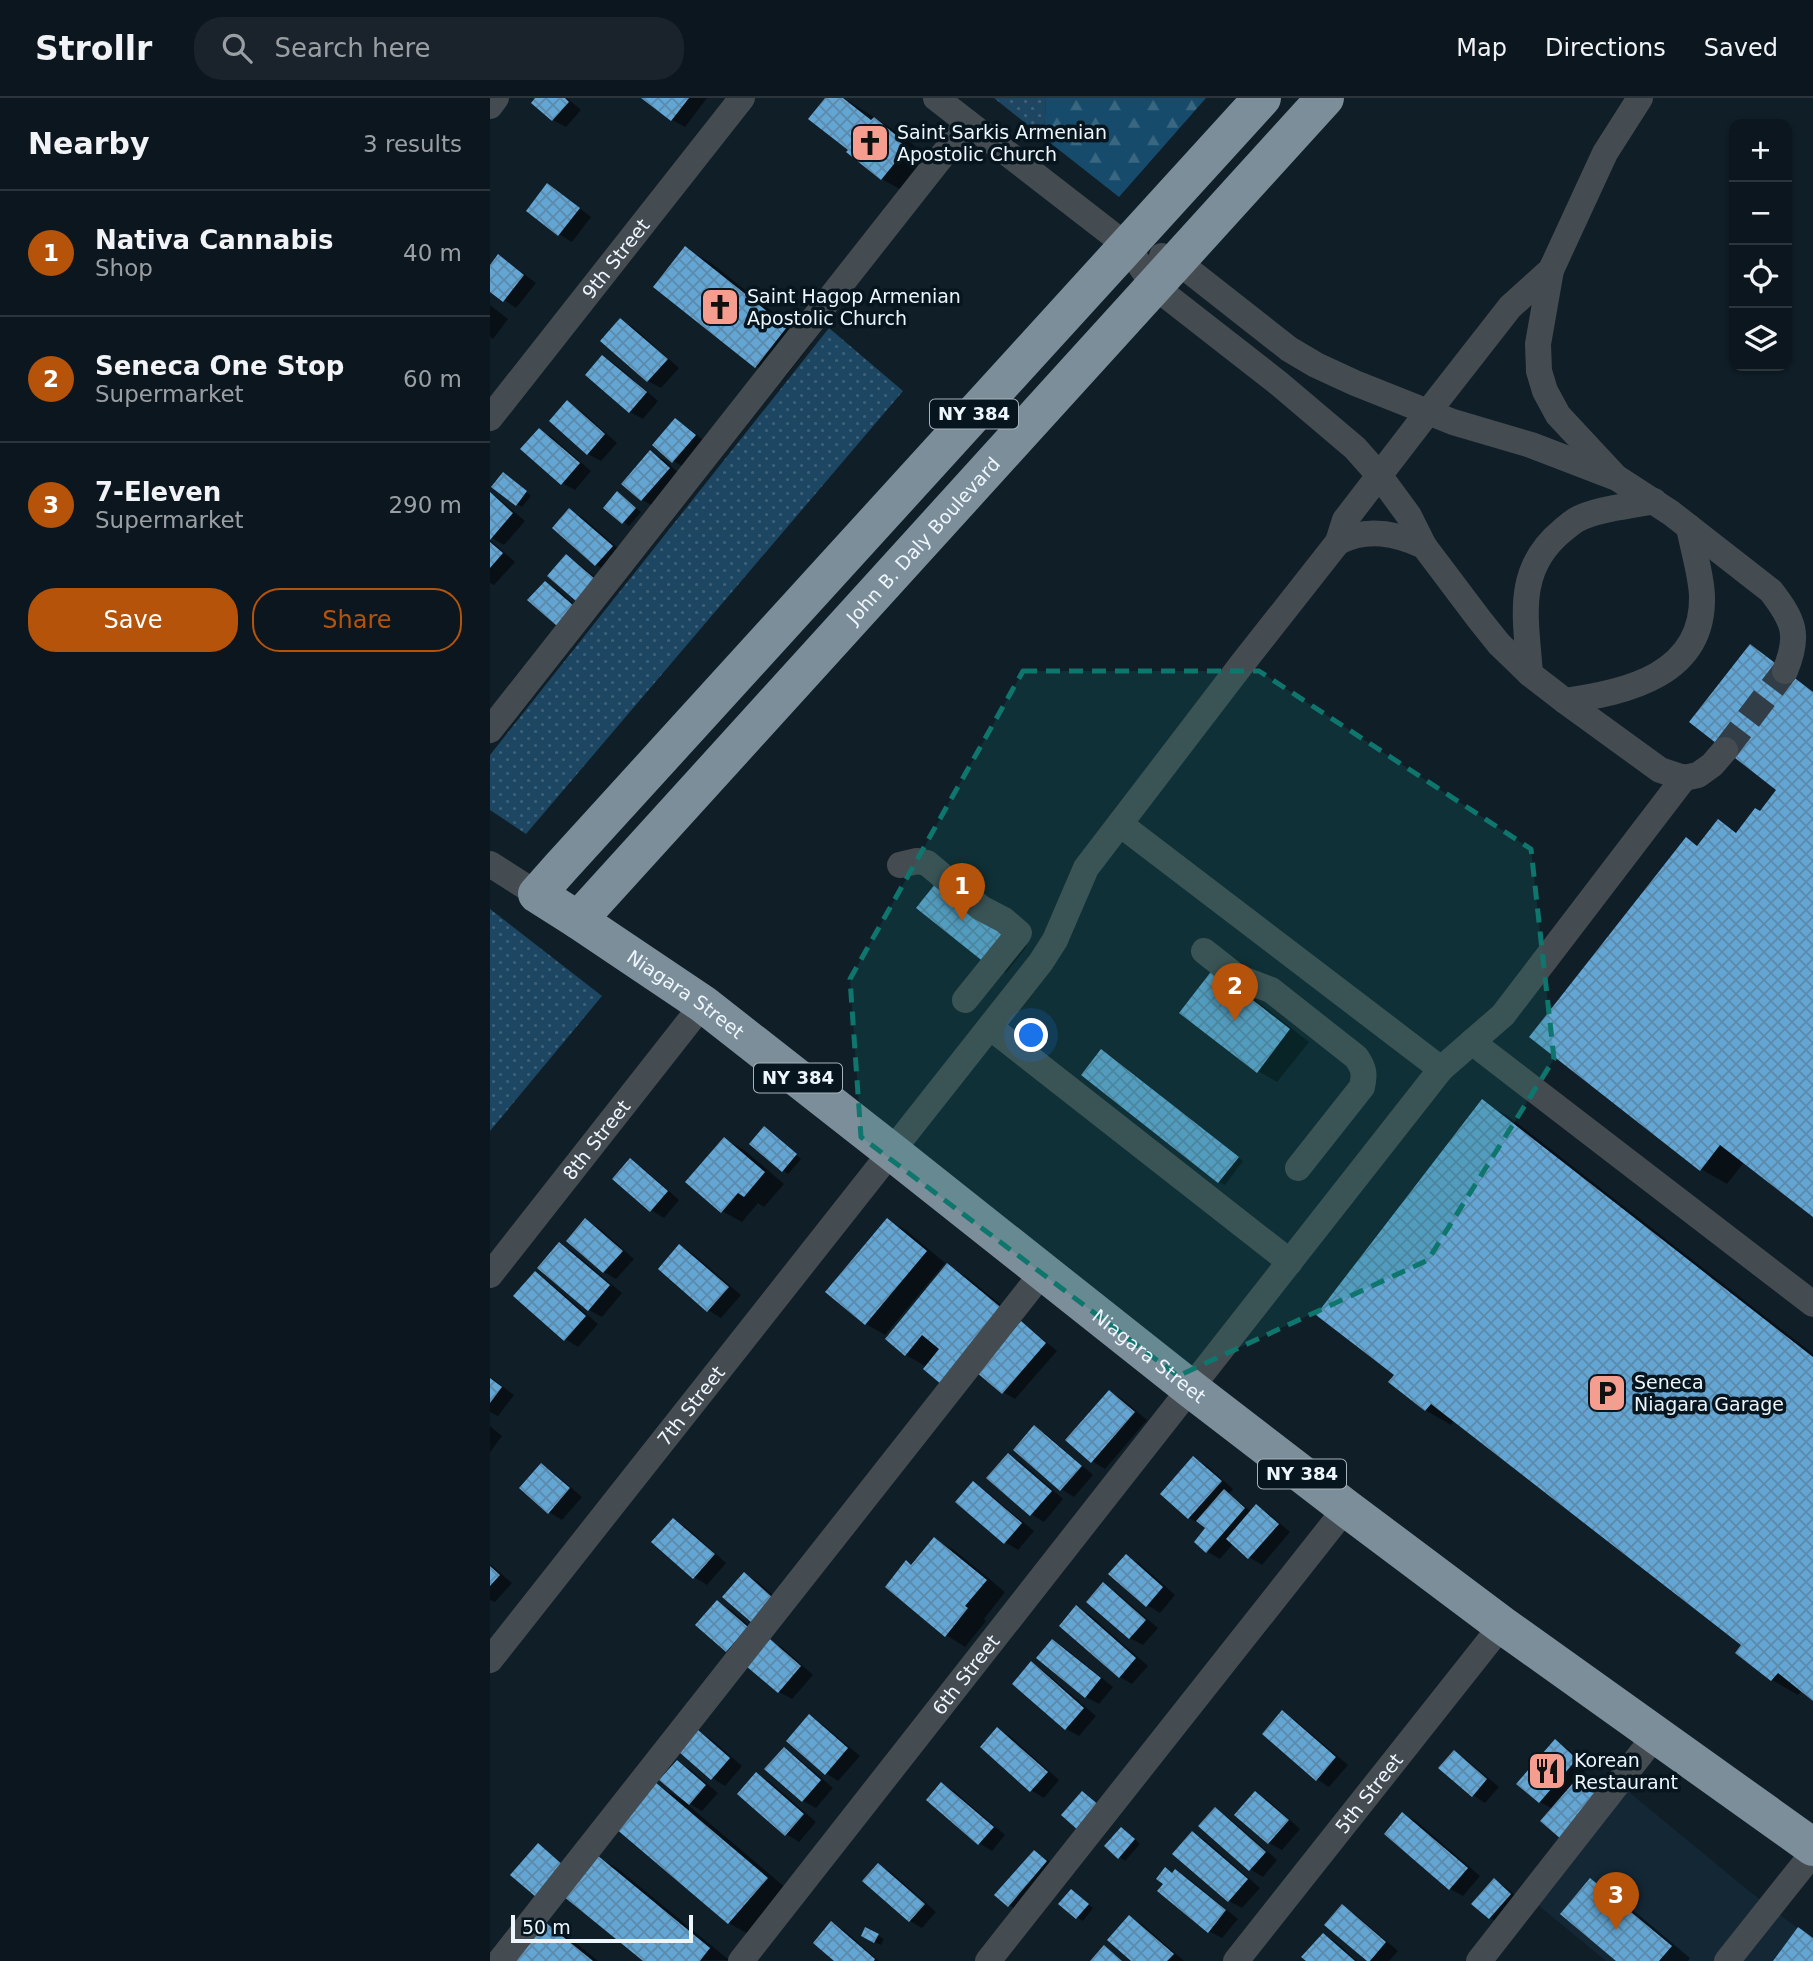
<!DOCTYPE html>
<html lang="en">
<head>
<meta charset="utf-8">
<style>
	body { margin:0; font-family:"DejaVu Sans",sans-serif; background:#1a232b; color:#f1f3f6 }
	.controls { position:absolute; right:21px; top:21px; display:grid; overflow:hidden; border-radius:14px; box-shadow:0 2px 5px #0004 }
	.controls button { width:63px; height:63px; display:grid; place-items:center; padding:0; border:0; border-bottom:2px solid #2c353c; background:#0c161e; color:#f1f3f6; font:35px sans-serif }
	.scale { position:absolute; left:21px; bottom:18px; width:182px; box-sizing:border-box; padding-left:7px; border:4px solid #edf6fd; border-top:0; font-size:19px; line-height:24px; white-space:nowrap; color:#edf6fd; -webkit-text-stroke:5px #07151e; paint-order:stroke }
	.you { position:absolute; left:542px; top:938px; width:24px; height:24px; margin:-18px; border:5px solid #fff; border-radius:50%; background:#1a73e8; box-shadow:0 0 0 10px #1a73e833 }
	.badge { display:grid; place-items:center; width:46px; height:46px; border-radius:50%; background:#b45309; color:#fff; font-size:23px; font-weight:700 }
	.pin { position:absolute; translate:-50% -58px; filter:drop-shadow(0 2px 4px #0008) }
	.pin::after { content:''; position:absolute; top:37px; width:24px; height:21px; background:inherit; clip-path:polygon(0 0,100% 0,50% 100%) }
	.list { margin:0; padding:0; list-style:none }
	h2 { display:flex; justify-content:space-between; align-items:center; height:91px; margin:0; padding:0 28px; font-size:30px }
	h2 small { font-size:23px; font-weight:400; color:#9a9fa4 }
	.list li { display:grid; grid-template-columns:46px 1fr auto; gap:21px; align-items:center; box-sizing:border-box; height:126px; padding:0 28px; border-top:2px solid #2c353c }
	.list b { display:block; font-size:26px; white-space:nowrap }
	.list p { margin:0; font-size:23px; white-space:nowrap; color:#9a9fa4 }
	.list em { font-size:23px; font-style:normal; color:#9a9fa4 }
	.actions { display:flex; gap:14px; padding:21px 28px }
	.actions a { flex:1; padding:16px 0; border:2px solid #b45309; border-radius:28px; text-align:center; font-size:24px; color:#b45309 }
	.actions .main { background:#b45309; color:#fff }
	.icon { flex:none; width:38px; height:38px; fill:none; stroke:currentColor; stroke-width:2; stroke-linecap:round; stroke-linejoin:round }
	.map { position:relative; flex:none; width:1323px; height:1863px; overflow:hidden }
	header { display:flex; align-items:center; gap:42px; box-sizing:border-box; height:98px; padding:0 35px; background:#0c161e; border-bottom:2px solid #2c353c }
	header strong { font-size:33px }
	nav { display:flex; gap:38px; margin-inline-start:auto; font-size:24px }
	.search { width:490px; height:63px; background:#1a232b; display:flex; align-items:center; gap:18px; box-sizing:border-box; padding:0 24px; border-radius:28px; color:#9a9fa4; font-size:26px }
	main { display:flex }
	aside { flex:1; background:#0c161e }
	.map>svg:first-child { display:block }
</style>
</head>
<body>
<header>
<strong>Strollr</strong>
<div class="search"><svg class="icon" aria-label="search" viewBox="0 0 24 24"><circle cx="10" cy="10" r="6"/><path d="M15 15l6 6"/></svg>Search here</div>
<nav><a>Map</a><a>Directions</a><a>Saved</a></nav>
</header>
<main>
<aside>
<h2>Nearby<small>3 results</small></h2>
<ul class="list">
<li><span class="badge">1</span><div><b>Nativa Cannabis</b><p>Shop</p></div><em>40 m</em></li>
<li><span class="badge">2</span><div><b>Seneca One Stop</b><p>Supermarket</p></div><em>60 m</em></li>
<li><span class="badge">3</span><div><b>7-Eleven</b><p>Supermarket</p></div><em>290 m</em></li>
</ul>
<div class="actions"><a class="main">Save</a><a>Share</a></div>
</aside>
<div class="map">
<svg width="1323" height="1863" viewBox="0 0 1323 1863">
	<defs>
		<pattern id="grass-dots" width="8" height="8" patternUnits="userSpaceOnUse" patternTransform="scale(1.75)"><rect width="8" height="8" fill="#1c4661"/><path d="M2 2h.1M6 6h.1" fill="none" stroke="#3d6179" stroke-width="1.8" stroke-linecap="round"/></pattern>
		<pattern id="forest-firs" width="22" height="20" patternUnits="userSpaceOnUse" patternTransform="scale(1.75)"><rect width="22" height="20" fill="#174b6b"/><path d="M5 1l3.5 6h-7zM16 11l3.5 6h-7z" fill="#396681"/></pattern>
		<pattern id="building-cross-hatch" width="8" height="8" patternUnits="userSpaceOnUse" patternTransform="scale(1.75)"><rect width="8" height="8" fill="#63a5d3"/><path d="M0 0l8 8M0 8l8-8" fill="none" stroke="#5b8aaa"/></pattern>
	</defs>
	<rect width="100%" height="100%" fill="#101e28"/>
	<path fill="#132735" d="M1134,1690L1259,1793L1323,1842V1863H1116L1042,1802Z"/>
	<path fill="url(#grass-dots)" d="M504,0H556L554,40Z
		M339,230L413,293L36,736L0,712V657Z
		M0,811L112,898L0,1033Z"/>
	<path fill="url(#forest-firs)" d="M556,0H716L629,99L554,40Z"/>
	<path fill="#0007" d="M47,0H77L91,12L76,29L63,22L43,5Z
		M154,0H217L195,29L182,22Z
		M337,0H354L410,36L432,54L430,56L442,66L418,96L392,81L358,54L360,52Z
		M57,87L70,95L101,119L82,144L69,136L38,112Z
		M195,150L221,165L322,245L292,283L266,268Z
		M9,159L21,166L46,185L26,210L0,192V170Z
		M0,207L18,221L3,241L0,239Z
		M130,222L143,229L189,270L171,290L158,283L112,243Z
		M113,259L125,266L168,303L153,321L140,314Z
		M77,305L90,312L127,345L111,363L98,356L61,323Z
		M186,322L198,330L218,346L196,370L183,363Z
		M49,332L62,339L101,373L85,392L72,385Z
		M160,354L173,361L192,378L165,409L152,402L133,385Z
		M19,380L41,398L32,409L27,406Z
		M0,395L8,400L35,423L14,447L0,439Z
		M133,399L151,414L139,428L115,409Z
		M79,412L92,419L135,456L119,474L106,467L64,430Z
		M0,442L25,464L4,487L0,485Z
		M76,458L89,466L117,489L100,509Z
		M55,485L68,492L96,517L81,534Z
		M1323,595V1117L1255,1063L1237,1086L1211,1071L1196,741L1209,748L1228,723L1249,735L1270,715L1289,692Z
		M469,794L537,848L516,875L496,863Z
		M743,884L819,944L787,984L768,973Z
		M618,956L753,1063L735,1087L729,1084Z
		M992,1004L1018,1018L1323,1256V1601L1312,1592L1308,1597L1282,1582L1253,1547L965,1322L961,1327L935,1312L906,1277Z
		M280,1034L311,1061L298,1076L293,1072Z
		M235,1041L254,1052L294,1086L274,1109L268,1105L252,1124L232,1113Z
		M140,1063L153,1070L189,1102L174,1120L161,1112Z
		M96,1122L109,1130L144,1161L126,1181L114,1174Z
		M398,1122L417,1133L455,1165L395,1237L376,1226Z
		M70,1146L82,1153L132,1195L112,1219L99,1212Z
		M190,1148L202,1155L251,1197L231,1220L218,1212Z
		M458,1168L477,1179L567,1253L525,1301L513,1294L490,1275L473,1296L437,1269L416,1257Z
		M45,1176L58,1183L108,1226L88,1249L75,1241Z
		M0,1279L24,1297L8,1318L0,1314Z
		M620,1294L632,1301L657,1322L615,1371L602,1363Z
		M0,1328L12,1338L0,1354Z
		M545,1329L557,1337L603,1377L584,1399L571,1391Z
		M518,1357L531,1364L573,1401L554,1424L541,1416Z
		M703,1360L716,1367L743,1391L739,1396L762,1414L766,1409L779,1416L800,1434L772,1467L759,1459L743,1446L730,1461L718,1454L706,1444L718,1430L699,1420L672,1396Z
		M51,1367L64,1375L92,1399L72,1422L59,1414L32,1390Z
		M483,1385L496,1393L544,1433L528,1452L515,1444Z
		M183,1422L196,1429L236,1465L217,1487L204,1479Z
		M444,1441L464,1452L515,1494L494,1521L496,1523L475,1549L456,1537L422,1468Z
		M636,1458L649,1465L685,1497L670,1515L657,1507Z
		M0,1466L22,1485L5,1504L0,1502Z
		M254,1476L267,1483L294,1507L262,1523Z
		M613,1487L626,1494L668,1530L653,1547L640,1540L599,1503Z
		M228,1504L240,1511L270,1537L250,1560L237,1553Z
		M587,1510L600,1517L658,1568L642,1586L630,1579Z
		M280,1543L293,1550L323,1577L302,1601L289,1594Z
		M563,1543L575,1550L623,1589L609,1606L596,1599L549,1560Z
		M541,1566L554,1573L606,1618L589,1638L576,1631Z
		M793,1614L805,1622L858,1667L839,1689L827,1681Z
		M320,1618L332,1626L370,1658L348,1683L336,1675Z
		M508,1631L520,1638L569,1682L554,1700L541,1692Z
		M209,1634L222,1642L252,1668L235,1688L222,1680Z
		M1065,1644L1078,1651L1098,1669L1090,1679L1103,1686L1124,1704L1063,1711L1050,1704Z
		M294,1651L307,1659L343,1690L326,1710L313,1703L277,1671Z
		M964,1654L977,1662L1009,1689L995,1705L983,1697Z
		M187,1664L200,1671L228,1695L212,1713L200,1706L199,1708L303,1796L265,1840L239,1825L128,1730L165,1686L191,1701Z
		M266,1676L279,1683L326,1724L309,1744L296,1736Z
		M452,1686L464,1693L515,1737L502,1753L489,1745Z
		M765,1695L778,1702L810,1731L792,1752L779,1745Z
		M725,1712L738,1719L787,1762L773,1779L760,1771Z
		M913,1716L926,1723L990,1778L973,1798L960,1791L896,1736Z
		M637,1734L650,1746L635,1763L616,1748Z
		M703,1735L715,1742L770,1790L752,1810L739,1803Z
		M544,1754L557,1761L569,1772L532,1815L519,1807Z
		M107,1759L127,1770L239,1862L155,1863Z
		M388,1767L401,1774L446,1814L432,1830L420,1823Z
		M686,1773L698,1780L748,1821L732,1840L719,1833L683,1776Z
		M1004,1782L1017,1790L1033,1804L1013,1827L1000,1820L984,1805Z
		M1101,1782L1120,1793L1200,1860L1198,1863H1129Z
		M582,1793L603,1810L593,1823L587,1819Z
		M852,1809L865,1816L908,1853L899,1863H879Z
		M639,1819L652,1826L694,1863H643Z
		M342,1825L355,1833L389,1863H346Z
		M56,1826L81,1841L108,1863H25Z
		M376,1831L394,1841L391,1847L373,1838Z
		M833,1837L846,1844L867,1863H818Z"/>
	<path fill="url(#building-cross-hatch)" d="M45,0H75L79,4L62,23L41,5Z
		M151,0H199L181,23Z
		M335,0H353L381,22L384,19L407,38L405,40L417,50L391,82L356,54L358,52L318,21Z
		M57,85L90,110L68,138L36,113Z
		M195,148L297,229L265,270L163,189Z
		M8,156L34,177L13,204L0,194V167Z
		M130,220L178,261L157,284L110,243Z
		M112,257L157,294L139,315L95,277Z
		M77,302L115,336L97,357L59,323Z
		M185,320L206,337L182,365L162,347Z
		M49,330L90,365L71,387L30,351Z
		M160,352L180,370L151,403L131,386Z
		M13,374L37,393L26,408L1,389Z
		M127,393L146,410L132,426L113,410Z
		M0,394L23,415L0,442Z
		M79,410L123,448L105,468L62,430Z
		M0,444L13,455L0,470Z
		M76,456L105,481L86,503L57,478Z
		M55,483L84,508L67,528L37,502Z
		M1260,546L1323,594V1119L1230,1047L1210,1073L1039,939L1196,739L1207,748L1228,721L1246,735L1265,710L1270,713L1286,692L1199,624Z
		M449,781L518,836L495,865L426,810Z
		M723,871L800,931L767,975L689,915Z
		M611,951L749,1059L728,1085L591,977Z
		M992,1001L1323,1259V1603L1288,1575L1281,1583L1245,1555L1251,1547L941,1306L935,1313L898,1284L904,1277L826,1217Z
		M274,1028L307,1056L292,1074L259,1046Z
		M234,1039L275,1074L254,1099L248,1095L231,1115L195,1084Z
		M140,1060L178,1093L160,1114L122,1081Z
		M95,1120L133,1153L113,1175L76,1143Z
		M397,1120L437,1153L375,1227L335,1194Z
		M69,1144L120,1187L98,1213L47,1170Z
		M189,1146L239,1189L217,1214L168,1171Z
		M457,1165L514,1212L452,1287L433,1271L449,1251L432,1237L415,1258L395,1241Z
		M45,1173L96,1218L74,1243L23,1198Z
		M531,1223L556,1245L512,1296L486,1274Z
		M0,1280L12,1289L0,1305Z
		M619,1292L645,1314L601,1365L575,1342Z
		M544,1327L592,1368L570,1393L523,1352Z
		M518,1355L562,1393L540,1418L496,1380Z
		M703,1358L732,1383L698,1421L670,1396Z
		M51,1365L80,1390L58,1416L29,1390Z
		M483,1383L532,1425L514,1446L465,1404Z
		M734,1391L755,1410L716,1455L704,1444L715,1430L706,1423Z
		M766,1406L789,1426L758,1461L736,1441Z
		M183,1420L225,1456L203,1481L161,1444Z
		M444,1439L497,1482L475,1508L478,1510L455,1539L395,1489L416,1462L421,1467Z
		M636,1456L673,1489L656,1509L618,1476Z
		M0,1468L10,1477L0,1488Z
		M254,1474L282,1499L261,1524L232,1499Z
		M613,1484L656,1522L639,1541L596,1504Z
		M227,1502L258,1529L236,1554L205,1527Z
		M586,1507L646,1560L629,1580L569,1528Z
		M280,1541L311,1568L288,1595L256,1568Z
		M562,1541L611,1580L595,1600L546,1560Z
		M541,1563L594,1610L575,1632L522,1586Z
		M792,1612L846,1659L826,1683L772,1636Z
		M319,1616L358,1650L335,1677L296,1643Z
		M507,1629L558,1674L540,1694L490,1649Z
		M208,1632L240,1660L221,1682L189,1654Z
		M1065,1641L1087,1661L1049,1705L1026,1686Z
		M294,1649L331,1682L312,1704L274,1671Z
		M964,1652L997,1681L982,1699L948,1670Z
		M187,1662L216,1687L199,1707L169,1682Z
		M266,1674L314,1716L295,1738L247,1696Z
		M1090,1677L1112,1696L1072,1742L1050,1723Z
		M165,1684L278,1780L238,1826L125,1730Z
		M451,1684L504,1729L488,1747L436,1702Z
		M592,1693L610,1708L589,1733L571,1717Z
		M765,1693L799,1722L778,1746L744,1717Z
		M725,1709L776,1754L759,1773L708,1728Z
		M912,1714L978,1770L959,1792L894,1736Z
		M631,1729L645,1741L628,1761L614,1748Z
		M702,1733L758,1781L738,1804L682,1756Z
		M48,1745L74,1768L46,1799L20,1777Z
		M544,1752L557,1763L518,1809L504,1797Z
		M107,1757L220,1850L210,1863H153L73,1798Z
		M388,1765L435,1806L419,1824L372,1783Z
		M675,1769L682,1775L685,1771L736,1812L718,1835L667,1793L673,1786L666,1781Z
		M1004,1780L1021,1796L999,1821L981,1806Z
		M1100,1780L1182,1848L1169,1863H1126L1070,1816Z
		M581,1791L599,1806L586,1821L568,1806Z
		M852,1806L896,1844L880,1863H877L834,1827Z
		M639,1817L684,1856L677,1863H641L617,1842Z
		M341,1823L385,1861L384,1863H344L323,1845Z
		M55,1824L103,1863H23Z
		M375,1829L389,1836L384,1845L371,1838Z
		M1308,1829L1323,1840V1863H1283Z
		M833,1835L865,1863H816L811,1859Z
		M614,1847L632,1863H600Z"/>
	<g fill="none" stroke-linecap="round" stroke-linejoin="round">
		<path stroke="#313e48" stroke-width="26" stroke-dasharray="26 13" stroke-linecap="butt" d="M1235,652L1295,573"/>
		<g stroke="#454c51" stroke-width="26">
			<path d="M446,0L637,148L664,188L787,284L865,350L889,377L919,418L934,448L989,521L1009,546L1040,576L1075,603L1170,672L1194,680L1208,677L1222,667L1235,652"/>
			<path d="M0,8L6,0"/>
			<path d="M672,158L687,163L799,251L826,267L865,285L963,324L1041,347L1127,380L1181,415L1281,493C1304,523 1310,537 1295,573"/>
			<path id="s1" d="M0,320L252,0"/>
			<path d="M1123,376L1068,317L1055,293L1049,273L1048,246L1061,172L1115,55L1150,0"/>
			<path d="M848,444C877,429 906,435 934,448"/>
			<path d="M1040,576C1036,520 1024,472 1073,432C1077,429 1081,425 1086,422C1105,411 1141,408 1164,403"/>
			<path d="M1075,603C1137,594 1214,577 1212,498C1211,475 1203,451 1199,429"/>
			<path d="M0,632L478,25"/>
			<path d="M630,726L951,971"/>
			<path d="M0,766L47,796"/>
			<path d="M410,767L427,763L437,765L491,810L514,822L529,835L475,902"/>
			<path d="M714,853L747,879L781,892L866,959C874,970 875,976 872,989L808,1070"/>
			<path d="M500,929L800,1164"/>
			<path d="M982,944L1323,1206"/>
			<path id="s2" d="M0,1177L213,906"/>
			<path id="s3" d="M0,1562L551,864L565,842L596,770L752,566L848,444L855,422L938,314L1020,209L1061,172"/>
			<path d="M10,1863L553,1174"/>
			<path id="s4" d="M251,1863L951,971L1013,917L1194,680"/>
			<path d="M498,1863L856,1410"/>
			<path id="s5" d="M746,1863L1012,1527"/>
			<path d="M989,1863L1165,1638"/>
			<path d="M1237,1863L1323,1755"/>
		</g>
		<g stroke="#7d8e9b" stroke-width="38">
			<path id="s6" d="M772,0L71,769L47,796L88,822L213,906L402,1054L701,1291L856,1410L1012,1527L1323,1749"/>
			<path id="s7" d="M88,822L835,0"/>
		</g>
	</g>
	<path fill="#0f766e" fill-opacity="0.2" stroke="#0f766e" stroke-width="5" stroke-dasharray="14 9" stroke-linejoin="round" d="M533,573H769L1041,751L1064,961L938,1162L688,1278L371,1039L360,881Z"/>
	<defs>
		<symbol id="church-square" viewBox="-11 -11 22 22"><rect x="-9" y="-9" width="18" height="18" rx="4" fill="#f59d8e" stroke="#07151e"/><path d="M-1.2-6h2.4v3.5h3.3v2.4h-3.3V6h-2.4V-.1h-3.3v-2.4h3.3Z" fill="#111"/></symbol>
		<symbol id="parking-square" viewBox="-11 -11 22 22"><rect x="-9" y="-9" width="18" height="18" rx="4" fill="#f59d8e" stroke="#07151e"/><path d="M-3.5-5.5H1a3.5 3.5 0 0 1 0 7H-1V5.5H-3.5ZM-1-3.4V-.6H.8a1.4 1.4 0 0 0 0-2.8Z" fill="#111"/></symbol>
		<symbol id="restaurant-square" viewBox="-11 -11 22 22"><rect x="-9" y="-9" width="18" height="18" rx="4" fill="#f59d8e" stroke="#07151e"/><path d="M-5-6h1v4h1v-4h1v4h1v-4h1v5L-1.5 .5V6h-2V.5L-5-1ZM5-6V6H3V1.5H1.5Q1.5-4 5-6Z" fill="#111"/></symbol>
	</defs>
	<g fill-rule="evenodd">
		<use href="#church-square" x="358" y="23" width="44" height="44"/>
		<use href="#church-square" x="208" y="187" width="44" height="44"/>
		<use href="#parking-square" x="1095" y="1273" width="44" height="44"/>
		<use href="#restaurant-square" x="1035" y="1651" width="44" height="44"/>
	</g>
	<g text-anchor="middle" stroke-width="7" stroke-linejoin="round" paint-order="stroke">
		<g fill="#07151e" stroke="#a8b2ba" stroke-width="2">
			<rect x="440" y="301.5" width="88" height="29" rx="5"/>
			<rect x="264" y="965.5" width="88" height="29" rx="5"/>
			<rect x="768" y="1361.5" width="88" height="29" rx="5"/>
		</g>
		<g font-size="18" font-weight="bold" fill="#edf6fd">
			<text x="484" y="322">NY 384</text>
			<text x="308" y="986">NY 384</text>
			<text x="812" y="1382">NY 384</text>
		</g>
		<g font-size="19" fill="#edf6fd" stroke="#07151e" text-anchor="start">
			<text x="407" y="41">Saint Sarkis Armenian<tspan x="407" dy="22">Apostolic Church</tspan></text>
			<text x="257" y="205">Saint Hagop Armenian<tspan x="257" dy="22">Apostolic Church</tspan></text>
			<text x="1144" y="1291">Seneca<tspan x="1144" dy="22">Niagara Garage</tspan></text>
			<text x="1084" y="1669">Korean<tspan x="1084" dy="22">Restaurant</tspan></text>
		</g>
		<g font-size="19" fill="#edf6fd" stroke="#07151e">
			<text dy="7" stroke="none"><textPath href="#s1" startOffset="203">9th Street</textPath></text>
			<text dy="7" stroke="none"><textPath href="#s7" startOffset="513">John B. Daly Boulevard</textPath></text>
			<text dy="7" stroke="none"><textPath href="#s6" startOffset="1256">Niagara Street</textPath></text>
			<text dy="7" stroke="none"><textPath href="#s2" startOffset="172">8th Street</textPath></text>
			<text dy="7" stroke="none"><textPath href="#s6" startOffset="1844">Niagara Street</textPath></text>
			<text dy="7" stroke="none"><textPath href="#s3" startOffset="324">7th Street</textPath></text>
			<text dy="7" stroke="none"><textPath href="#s4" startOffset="364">6th Street</textPath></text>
			<text dy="7" stroke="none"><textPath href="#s5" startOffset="214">5th Street</textPath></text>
		</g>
	</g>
</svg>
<div class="controls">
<button>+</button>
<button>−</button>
<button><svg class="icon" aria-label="locate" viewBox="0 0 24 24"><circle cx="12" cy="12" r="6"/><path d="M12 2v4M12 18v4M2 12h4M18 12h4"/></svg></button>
<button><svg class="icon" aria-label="layers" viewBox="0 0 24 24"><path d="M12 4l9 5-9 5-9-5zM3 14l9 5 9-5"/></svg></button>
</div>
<div class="scale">50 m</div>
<div class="you"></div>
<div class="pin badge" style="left:472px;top:823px">1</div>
<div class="pin badge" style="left:745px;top:923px">2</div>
<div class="pin badge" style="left:1126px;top:1832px">3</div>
</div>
</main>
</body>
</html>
